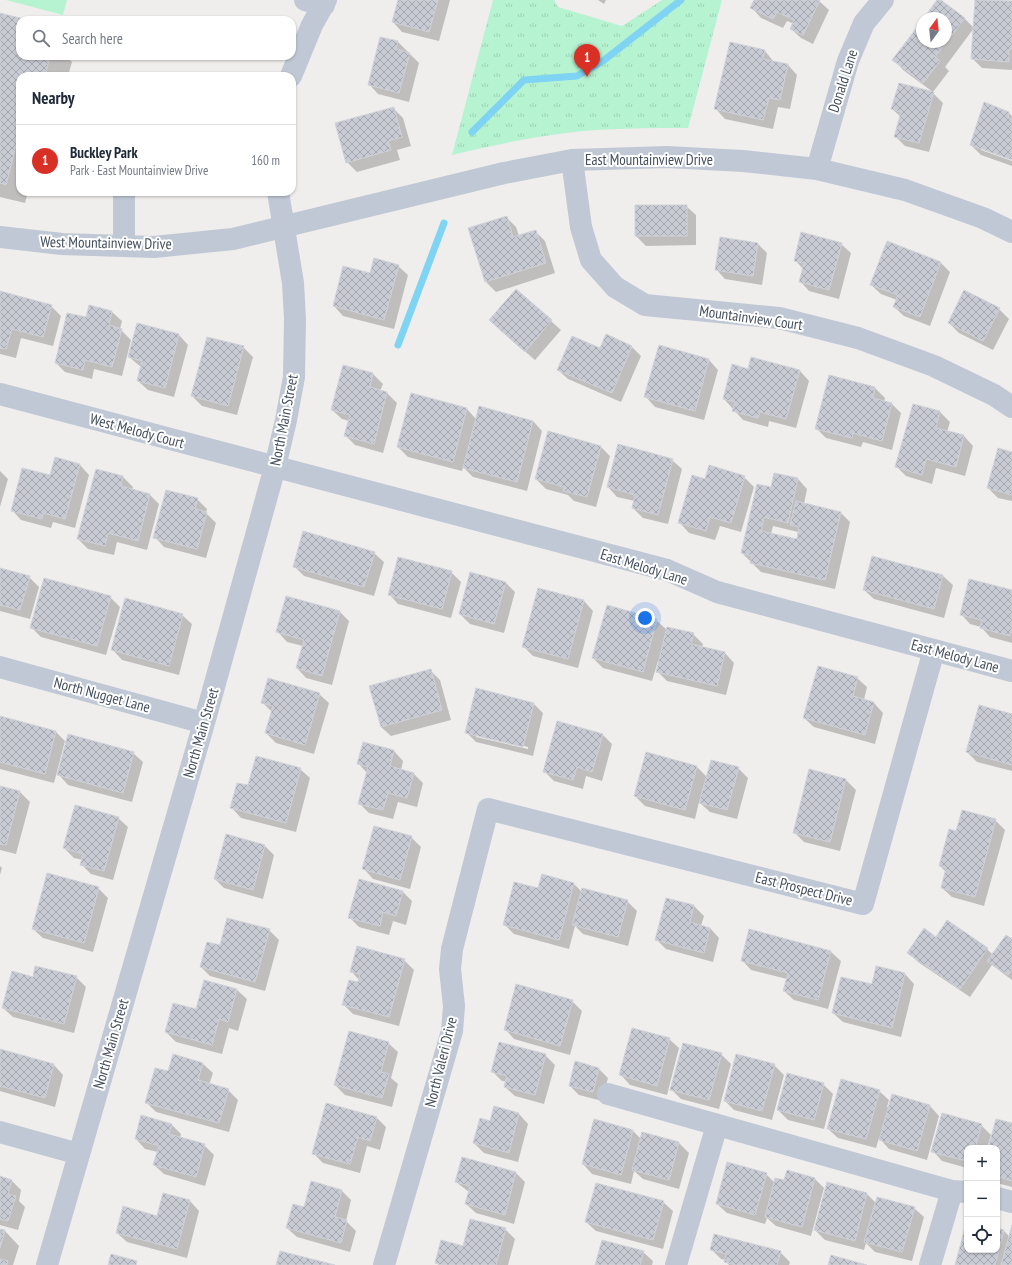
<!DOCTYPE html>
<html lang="en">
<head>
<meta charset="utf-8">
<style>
	body { margin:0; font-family:"PT Sans Narrow",sans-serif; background:#f2f2f3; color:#1f2937 }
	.controls { position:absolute; right:12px; bottom:12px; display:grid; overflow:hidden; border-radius:8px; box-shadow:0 1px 3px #0004 }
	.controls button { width:36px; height:36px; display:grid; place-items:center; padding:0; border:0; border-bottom:1px solid #e0e1e3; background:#fff; color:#1f2937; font:20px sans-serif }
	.compass { position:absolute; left:916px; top:12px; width:36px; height:36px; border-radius:50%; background:#fff; box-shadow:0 1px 3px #0004; rotate:15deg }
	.you { position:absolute; left:645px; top:618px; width:14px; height:14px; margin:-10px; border:3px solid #fff; border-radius:50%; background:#1a73e8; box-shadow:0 0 0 6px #1a73e833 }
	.badge { display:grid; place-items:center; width:26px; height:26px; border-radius:50%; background:#d93025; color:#fff; font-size:13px; font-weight:700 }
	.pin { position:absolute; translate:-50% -33px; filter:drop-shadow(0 1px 2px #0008) }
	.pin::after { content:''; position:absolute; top:21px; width:14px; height:12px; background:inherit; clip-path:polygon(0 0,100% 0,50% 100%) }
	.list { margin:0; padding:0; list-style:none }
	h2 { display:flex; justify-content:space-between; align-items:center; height:52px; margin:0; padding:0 16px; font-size:17px }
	h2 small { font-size:13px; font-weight:400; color:#747a83 }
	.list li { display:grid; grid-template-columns:26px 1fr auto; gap:12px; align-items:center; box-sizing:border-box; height:72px; padding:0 16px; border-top:1px solid #e0e1e3 }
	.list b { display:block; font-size:15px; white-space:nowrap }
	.list p { margin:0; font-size:13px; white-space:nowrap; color:#747a83 }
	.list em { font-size:13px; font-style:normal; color:#747a83 }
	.icon { flex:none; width:22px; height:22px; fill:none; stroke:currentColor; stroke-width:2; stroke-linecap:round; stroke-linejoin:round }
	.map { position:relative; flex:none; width:1012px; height:1265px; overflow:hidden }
	.search { position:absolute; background:#fff; box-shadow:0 1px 3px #0004; left:16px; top:16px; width:280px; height:44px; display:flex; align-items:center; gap:10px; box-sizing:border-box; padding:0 14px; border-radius:12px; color:#747a83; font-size:15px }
	.panel { position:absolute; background:#fff; box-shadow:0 1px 3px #0004; left:16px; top:72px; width:280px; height:124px; border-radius:12px }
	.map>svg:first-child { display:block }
</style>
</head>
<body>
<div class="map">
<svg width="1012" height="1265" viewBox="0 0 1012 1265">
	<defs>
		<pattern id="park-tufts" width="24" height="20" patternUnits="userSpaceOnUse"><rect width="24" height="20" fill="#b6f3d1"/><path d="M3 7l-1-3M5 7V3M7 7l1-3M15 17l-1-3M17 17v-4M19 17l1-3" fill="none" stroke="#9ed2b6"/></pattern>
		<pattern id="building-cross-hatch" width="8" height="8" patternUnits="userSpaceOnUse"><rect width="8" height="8" fill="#c8cbd3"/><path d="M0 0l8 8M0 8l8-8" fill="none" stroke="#a4a7ae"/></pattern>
	</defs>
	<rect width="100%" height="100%" fill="#f0eded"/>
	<path fill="#b6f3d1" d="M6,0H67L63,15Z"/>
	<path fill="url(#park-tufts)" d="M493,0H554L558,7L622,26L662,0H722L688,128C648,128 606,128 566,133C527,138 490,146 452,155Z"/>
	<path fill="#0003" fill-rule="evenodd" d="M399,0H450L439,41L402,32L393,22Z
		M598,0H606L604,4Z
		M755,0H818L829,10L813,44L801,38L791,29L794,24L787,21L783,28L761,18L752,8Z
		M939,0L964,18L974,28L945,67L949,71L933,92L903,70L894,60L922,22V42H946V18H925Z
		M976,0L1012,2V70L982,68L972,58Z
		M0,14L24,20H20V56H65L72,62L68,76H20V192H28L25,203L0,197Z
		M381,38L398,42L419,63L409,102L378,94L369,84Z
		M765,51L774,62L788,65L797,75L790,109L778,107L773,129L725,119L716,109Z
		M933,93L943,103L929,152L905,146L895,136L901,117L892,109Z
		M984,104L1009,113L1012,116V159L981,148V150L1012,161V166L981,155L971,145Z
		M393,108L403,118L411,146L397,150L400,160L357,172L347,162Z
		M636,206H686L696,215V245L646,246L636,236Z
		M506,217L516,227L519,236L535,231L545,241L555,273L496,292L486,282L469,229Z
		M758,244L767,253L762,285L725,279L716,269Z
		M841,244L851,253L839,299L809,291L800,281L803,269L795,260Z
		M941,263L950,272L930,326L904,316L894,307L897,300L881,294L871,285Z
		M398,266L408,275L394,329L343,316L334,306L371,274Z
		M516,290L561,330L535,360L500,330Z
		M0,292L51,306L61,316L53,346L21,338L16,358L0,354Z
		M90,306L112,312L122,321L120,329L131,340L122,376L94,369L92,379L65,372L56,363L87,319Z
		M999,309L1009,319L993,350L959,333L949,323Z
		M179,335L188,345L174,397L148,390L138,381L141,367L129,357Z
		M631,346L641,356L621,402L568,379L558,370L600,349Z
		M243,347L253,357L237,415L202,406L192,396Z
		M660,347L709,360L718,370L704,420L655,407L646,397Z
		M344,366L373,374L383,384L380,391L387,393L397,403L383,453L355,445L345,435L349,421L342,419L332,410Z
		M749,370L800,371L809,381L796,428L769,421L768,427L743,420L724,399Z
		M830,377L875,388L885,398L884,402L892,404L901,413L892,450L863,442L861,447L826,438L817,429Z
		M914,405L940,412L950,422L947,432L964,436L973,446L965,476L936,468L932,484L906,476L897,467Z
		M467,409L476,419L533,421L542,431L527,491L473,477L463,467L462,471L408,457L398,447Z
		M600,446L610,456L596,507L574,501L568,495L546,489L536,479Z
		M1012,453V501L998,498L988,488Z
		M672,460L682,469L668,524L643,518L633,508L635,501L617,497L608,487Z
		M80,465L89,475L75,528L53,522L51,528L21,520L12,510Z
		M96,470L123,477L133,487L132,490L150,495L159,504L147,550L117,542L114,555L88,549L78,539Z
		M0,471L8,479L0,507Z
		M744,477L754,487L741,532L720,526L715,540L689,533L680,523L706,480Z
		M798,479L807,489L804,504L840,512L850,522L835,589L761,572L742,553L771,489ZM773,526L798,532L797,540L771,534Z
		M197,499L207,509L206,513L216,523L206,558L164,547L155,537Z
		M374,553L384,562L374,596L304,576L294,566Z
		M873,557L943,576L953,585L944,618L874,599L864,590Z
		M0,569L29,577L39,587L30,619L0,611Z
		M451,572L461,582L451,618L398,604L389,594Z
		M505,582L515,592L504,633L470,624L460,614Z
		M1012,591V643L990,637L981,627L970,624L961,614Z
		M110,597L120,607L106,655L41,637L31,627Z
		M584,601L593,611L578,668L533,656L523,646Z
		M339,611L349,621L332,685L306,678L297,668L303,646L287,642L278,632Z
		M182,615L192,624L179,675L122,660L113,650Z
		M656,620L667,630L693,634L703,644L702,647L725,653L734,663L726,695L667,681L657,671L660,661H658L652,681L603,668L593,658Z
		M430,670L440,680L451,720L391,736L381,727Z
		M857,678L867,687L864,700L874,703L883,713L875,744L814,727L804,718Z
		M319,694L329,703L314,754L276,743L266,733L272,712L262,702Z
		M534,704L543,713L533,756L476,742L466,732ZM476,734L528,747V749L476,737Z
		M1012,715V771L977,762L967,752Z
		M0,717L56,732L65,741L54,783L0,769Z
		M602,734L612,744L602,781L586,776L583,789L554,781L544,771Z
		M364,743L394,751L403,761L401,770L414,774L423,783L417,807L398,802L393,819L369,813L359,803L367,773L358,763Z
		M133,753L143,762L132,802L68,785L59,775Z
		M697,767L707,777L738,768L748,778L737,819L710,812L699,802L695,819L645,806L635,796Z
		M300,769L310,778L296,832L241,818L232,808Z
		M810,771L846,780L856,790L840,851L804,842L794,832Z
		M0,787L20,792L30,802L16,854L0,850Z
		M118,818L128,827L113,880L91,874L81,864L83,860L74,858L64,848Z
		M995,820L1005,830L984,906L952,897L942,888L946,872L940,866L957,832Z
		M226,835L265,846L274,855L263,899L224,888L215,879Z
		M411,837L421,847L410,889L373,879L364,869Z
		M0,866L2,868L0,875Z
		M542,875L574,884L582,892L627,901L637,911L628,946L583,934L575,926L569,949L514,934L504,924L539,889Z
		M98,888L108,898L93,952L43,938L33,929Z
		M403,892L412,901L406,925L393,921L389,935L359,927L349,917Z
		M667,899L694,906L704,916L701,926L710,928L719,938L713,962L666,949L656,939Z
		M269,930L279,940L265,991L210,976L201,967L221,946Z
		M750,931L831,952L841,961L828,1009L794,1000L784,991L787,979L751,970L742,960Z
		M936,938L987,949L993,955L1012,941V980L992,965L970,997L918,962L909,953Z
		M404,960L414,970L399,1026L353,1014L343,1004L359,980L351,971Z
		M905,974L914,984L901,1037L843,1022L833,1013L872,986Z
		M76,977L86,987L74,1033L13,1017L3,1008L34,978Z
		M205,981L237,990L247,999L238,1031L229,1028L222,1054L176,1042L166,1032L196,1011Z
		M572,1001L582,1011L570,1055L514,1039L505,1029Z
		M669,1039L679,1048L667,1095L630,1085L621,1075Z
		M388,1043L398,1052L391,1078L398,1084L392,1107L345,1095L335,1085Z
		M0,1051L54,1065L63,1075L55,1107L0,1091Z
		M721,1054L731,1064L719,1109L681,1099L671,1089Z
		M545,1055L555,1065L544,1104L515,1096L505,1087L507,1082L502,1081L493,1072Z
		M174,1056L203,1064L213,1073L209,1085L228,1090L238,1100L229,1132L156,1112L147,1103L169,1073Z
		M774,1065L784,1075L772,1120L734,1110L725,1101Z
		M599,1069L608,1078L602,1101L579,1095L570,1086Z
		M823,1084L833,1094L824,1129L788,1120L778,1110Z
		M879,1091L889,1100L887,1107L930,1106L939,1116L927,1160L889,1149L879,1138L876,1148L838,1138L828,1129Z
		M495,1108L519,1114L528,1124L518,1162L484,1153L474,1143L491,1122Z
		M376,1117L386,1127L380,1150L367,1146L360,1173L323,1163L313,1153Z
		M594,1120L633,1131L641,1139L643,1133L679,1143L689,1153L679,1189L643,1179L634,1171L631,1184L592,1174L583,1164Z
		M171,1124L181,1134L180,1138L204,1145L214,1155L205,1186L164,1174L154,1165L158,1152L145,1149L136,1139Z
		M1012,1124V1187L997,1183V1148H989Z
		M981,1125L991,1135L987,1148H967V1168L942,1161L933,1151Z
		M516,1173L525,1182L514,1224L476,1213L466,1204L469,1192L456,1182Z
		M766,1174L775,1183L814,1178L824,1188L811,1236L776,1226L767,1218L765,1224L727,1213L717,1204Z
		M0,1178L12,1181L21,1190L19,1201L25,1207L18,1230L0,1225Z
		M828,1184L867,1194L876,1203L914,1208L924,1217L912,1261L875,1252L866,1243L864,1250L825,1240L815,1230Z
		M342,1191L351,1200L346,1221L356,1231L350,1252L297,1237L287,1228L304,1208Z
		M190,1201L199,1211L187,1258L127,1242L117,1233L158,1217Z
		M663,1202L673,1211L663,1249L596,1231L586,1222Z
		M967,1224V1250H997V1229L1004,1231L1010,1237L1012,1229V1265H956Z
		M505,1229L515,1239L508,1265H439L436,1263L464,1247Z
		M0,1230L5,1231L19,1246L13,1265H0Z
		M711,1249L780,1252L790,1262L789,1265H729L725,1260L721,1259Z
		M643,1252L653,1261L652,1265H596Z"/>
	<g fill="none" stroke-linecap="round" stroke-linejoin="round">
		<path stroke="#7fd4f4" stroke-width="7" d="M472,132L524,80L577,76L603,61L681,0
			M398,345L444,223"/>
	</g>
	<path fill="url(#building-cross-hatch)" stroke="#d0d2d9" d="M398,0H438L429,32L392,22Z
		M754,0H820L803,35L790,29L794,20L777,12L773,19L750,8Z
		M937,0H941L965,18L935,57L940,61L923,83L892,60L922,21V42H946V18H924Z
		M975,0L1012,1V49H1009V62L971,59Z
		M0,13L28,20H20V56H50L45,76H20V138L18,137L6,185L0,183Z
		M380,37L398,41L396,49L410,53L399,93L368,85Z
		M730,42L765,50L763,59L788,64L780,100L769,98L763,120L714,109Z
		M899,83L934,92L919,143L894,137L901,112L891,109Z
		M984,102L1009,112L1008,117L1012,119V160L970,145Z
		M394,107L402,137L388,141L391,150L346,163L335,123Z
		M635,205H687V236H635Z
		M507,216L513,237L536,230L546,263L485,282L468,228Z
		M801,232L842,243L829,290L799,282L804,263L794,261Z
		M720,237L758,243L753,276L715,270Z
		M887,241L941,262L920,317L893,307L898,295L870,285Z
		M374,258L399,265L384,320L333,306L343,266L370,273Z
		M516,289L552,320L525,352L489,320Z
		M964,290L1000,308L983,341L948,323Z
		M0,291L52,305L43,337L12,329L6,349L0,348Z
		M89,305L112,311L109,325L122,329L112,367L85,360L83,370L55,363L67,313L86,317Z
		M137,323L179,334L165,388L137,381L142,361L128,357Z
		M606,334L632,346L612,393L557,370L572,336L600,348Z
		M207,337L244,346L228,406L191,396Z
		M659,345L709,359L695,411L644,397Z
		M751,357L800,370L786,419L760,412L758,418L732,411L735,402L723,399L732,364L748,369Z
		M343,365L373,373L370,387L387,392L374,444L344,436L350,415L331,410Z
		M829,375L875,387L873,398L892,403L882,441L853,433L852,438L815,429Z
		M411,393L467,408L453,462L397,447Z
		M913,404L940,411L936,428L964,435L956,467L926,459L922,475L895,467Z
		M479,406L533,421L517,482L463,468Z
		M548,431L601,446L587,497L563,491L564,487L535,479Z
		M618,444L673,459L658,515L632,508L635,495L607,487Z
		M998,448L1012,452V495L987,488Z
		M55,457L80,464L65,519L43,513L42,519L11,511L22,468L50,475Z
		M709,465L745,476L731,523L710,517L706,531L678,523L692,475L705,479Z
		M96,469L123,476L121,486L150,494L138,541L108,533L105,546L77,539Z
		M774,473L798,478L788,523L764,517L761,531L797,539L799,527L790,525L796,501L841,512L825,580L750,563L752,556L741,553L757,484L771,487Z
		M166,490L198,498L195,509L207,512L197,549L153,538Z
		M303,531L375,552L364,587L293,567Z
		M872,556L943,575L934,609L863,590Z
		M398,557L452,571L442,609L388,595Z
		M0,568L30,576L20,610L0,605Z
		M470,572L506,582L494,624L459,614Z
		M44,578L111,596L97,646L30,628Z
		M969,579L1012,590V628L1010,636L980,628L982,620L960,615Z
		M538,588L584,600L568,659L522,647Z
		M286,596L340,611L322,676L296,668L304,640L276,632Z
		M125,598L183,614L169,666L111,650Z
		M607,605L657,619L643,672L592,658Z
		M667,627L694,633L691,644L725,652L717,686L656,672Z
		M818,666L858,677L853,696L874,702L865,735L803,718Z
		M431,669L442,710L381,727L369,686Z
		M268,678L320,693L305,745L265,733L273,706L261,703Z
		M476,688L534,703L523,747L465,733Z
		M979,705L1012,714V765L966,752Z
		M0,716L56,731L45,774L0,762Z
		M557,721L603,734L592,772L577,767L573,780L543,772Z
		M68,734L134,752L123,793L57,775Z
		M363,742L394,750L390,766L414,773L407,798L388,793L383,810L358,804L368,767L357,764Z
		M646,752L697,766L685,810L634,796Z
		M256,756L301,768L286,823L230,808L237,783L248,785Z
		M711,760L739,767L727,810L699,803Z
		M809,769L846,779L830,842L793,833Z
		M0,786L20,791L6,845L0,844Z
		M75,805L119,817L104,871L80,865L83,854L63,848Z
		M962,810L996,819L975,897L941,888L946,868L939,866L949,829L956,831Z
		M374,826L412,836L400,880L362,869Z
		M226,834L265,845L253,890L214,879Z
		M47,873L99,887L84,943L32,929Z
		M542,874L574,883L559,940L503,925L514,882L538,888Z
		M359,879L403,891L396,916L383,912L380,926L348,918Z
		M582,888L628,900L618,937L572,925Z
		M666,898L694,905L690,922L710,928L704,953L655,940Z
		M227,918L270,929L255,982L200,967L207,942L220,945Z
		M947,920L988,948L960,989L907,953L924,928L936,937Z
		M749,929L831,951L818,1000L783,991L788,973L741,961Z
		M1006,935L1012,939V970L1008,975L987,961Z
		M357,946L405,959L389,1017L342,1005L349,980L358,982L360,974L350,972Z
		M35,966L77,976L64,1024L2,1008L12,971L33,977Z
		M876,966L905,973L892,1028L832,1013L841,977L872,984Z
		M204,980L237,989L228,1022L219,1019L212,1045L165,1032L173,1003L196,1009Z
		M516,984L573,1000L560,1046L504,1030Z
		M632,1028L670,1038L657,1086L619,1075Z
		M349,1031L389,1042L381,1072L389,1074L382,1098L334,1085Z
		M499,1042L546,1054L535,1095L504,1087L507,1076L491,1072Z
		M683,1043L722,1053L709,1100L670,1090Z
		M0,1049L54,1064L45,1098L0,1086Z
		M173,1054L203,1063L198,1080L229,1089L219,1123L145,1103L155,1068L168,1071Z
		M736,1054L775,1064L762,1111L724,1101Z
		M575,1061L599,1068L593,1092L569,1086Z
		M787,1073L824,1083L814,1120L777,1110Z
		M841,1079L880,1090L866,1139L827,1129Z
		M892,1094L930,1105L917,1151L879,1140Z
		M326,1103L377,1117L370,1141L358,1137L350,1164L312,1154Z
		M494,1106L519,1113L509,1153L473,1143L480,1118L490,1121Z
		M942,1113L982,1124L975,1148H967V1161L931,1152Z
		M141,1115L172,1124L169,1134L205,1144L196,1177L153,1165L159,1146L135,1139Z
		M594,1119L633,1130L621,1175L582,1164Z
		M996,1119L1012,1123V1181L997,1176V1148H988Z
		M642,1132L679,1142L669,1180L632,1170Z
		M462,1157L516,1172L505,1215L465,1204L470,1186L455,1182Z
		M727,1162L767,1173L755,1215L716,1204Z
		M787,1170L815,1178L802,1227L765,1217L775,1178L784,1180Z
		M0,1176L12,1180L8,1194L16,1196L8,1221L0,1219Z
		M311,1181L342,1190L335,1217L347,1220L341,1243L286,1228L293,1204L304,1207Z
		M827,1182L867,1193L855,1241L814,1230Z
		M596,1183L664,1201L653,1240L585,1222Z
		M163,1193L190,1200L177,1249L116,1233L123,1206L157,1216Z
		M877,1197L915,1207L902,1252L864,1242Z
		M470,1219L506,1228L496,1265H443L435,1263L441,1240L463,1246Z
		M967,1220V1250H997V1228L1004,1230L995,1265H955Z
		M1012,1225V1265H1001Z
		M0,1229L5,1230L0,1248Z
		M714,1234L781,1251L777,1265H736L724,1262L726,1254L710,1250Z
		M602,1240L644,1251L640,1265H595Z
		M280,1251L335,1265H276Z
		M111,1254L137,1261L136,1265H108Z
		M831,1255L867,1265H828Z
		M0,1259L8,1261L7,1265H0Z"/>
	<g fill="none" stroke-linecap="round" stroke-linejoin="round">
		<path stroke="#6bd4a7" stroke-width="2.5" stroke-dasharray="3 2" stroke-linecap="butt" d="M43,20L47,18L56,20"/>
		<path stroke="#bfc8d4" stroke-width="22" d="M305,0L324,5
			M291,76L312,25L326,0
			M572,160L581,227L591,260L615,287L645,305L779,318L858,338L934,366L994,395L1012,407
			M817,169L848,61L864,23L883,0
			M0,237L62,244L154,247L233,239L504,173L572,160L667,157L743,161L817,169L905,190L983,218L1012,232
			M124,246V192
			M0,394L667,570L717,592L1012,671
			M0,667L204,723
			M608,1094L952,1191L967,1192
			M0,1132L79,1154
			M997,1198L1012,1202
			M47,1265L204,723L275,467L286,420L294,377L295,319L293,283L278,192
			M384,1265L452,1031L454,1006L450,969L452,949L488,809L863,904L934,650
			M676,1265L717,1125
			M930,1265L952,1191"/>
	</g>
	<g text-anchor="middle" stroke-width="4" stroke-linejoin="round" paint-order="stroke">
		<g font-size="15" fill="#444f5c" stroke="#fff">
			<text transform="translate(843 81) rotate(-72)" y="5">Donald Lane</text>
			<text x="649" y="165">East Mountainview Drive</text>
			<text transform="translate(106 243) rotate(1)" y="5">West Mountainview Drive</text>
			<text transform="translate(751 318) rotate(8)" y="5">Mountainview Court</text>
			<text transform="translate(284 420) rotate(-79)" y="5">North Main Street</text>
			<text transform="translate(137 431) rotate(15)" y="5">West Melody Court</text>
			<text transform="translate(644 567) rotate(17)" y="5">East Melody Lane</text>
			<text transform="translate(955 656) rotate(15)" y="5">East Melody Lane</text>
			<text transform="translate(102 695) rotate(15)" y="5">North Nugget Lane</text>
			<text transform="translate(201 733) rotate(-74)" y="5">North Main Street</text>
			<text transform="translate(804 889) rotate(14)" y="5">East Prospect Drive</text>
			<text transform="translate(111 1044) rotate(-74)" y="5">North Main Street</text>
			<text transform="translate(441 1062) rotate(-76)" y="5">North Valeri Drive</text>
		</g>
	</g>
</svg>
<div class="controls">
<button>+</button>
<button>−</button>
<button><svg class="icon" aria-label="locate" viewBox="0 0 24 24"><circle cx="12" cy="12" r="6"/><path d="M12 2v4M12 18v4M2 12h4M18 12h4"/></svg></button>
</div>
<svg class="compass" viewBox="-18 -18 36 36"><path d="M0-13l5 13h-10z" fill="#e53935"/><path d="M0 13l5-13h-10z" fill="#747a83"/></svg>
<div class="you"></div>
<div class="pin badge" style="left:587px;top:77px">1</div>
<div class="search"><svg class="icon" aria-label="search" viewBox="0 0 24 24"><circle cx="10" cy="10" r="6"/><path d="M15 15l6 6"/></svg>Search here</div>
<section class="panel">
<h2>Nearby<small></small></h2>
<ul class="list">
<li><span class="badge">1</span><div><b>Buckley Park</b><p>Park · East Mountainview Drive</p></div><em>160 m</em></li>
</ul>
</section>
</div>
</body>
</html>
